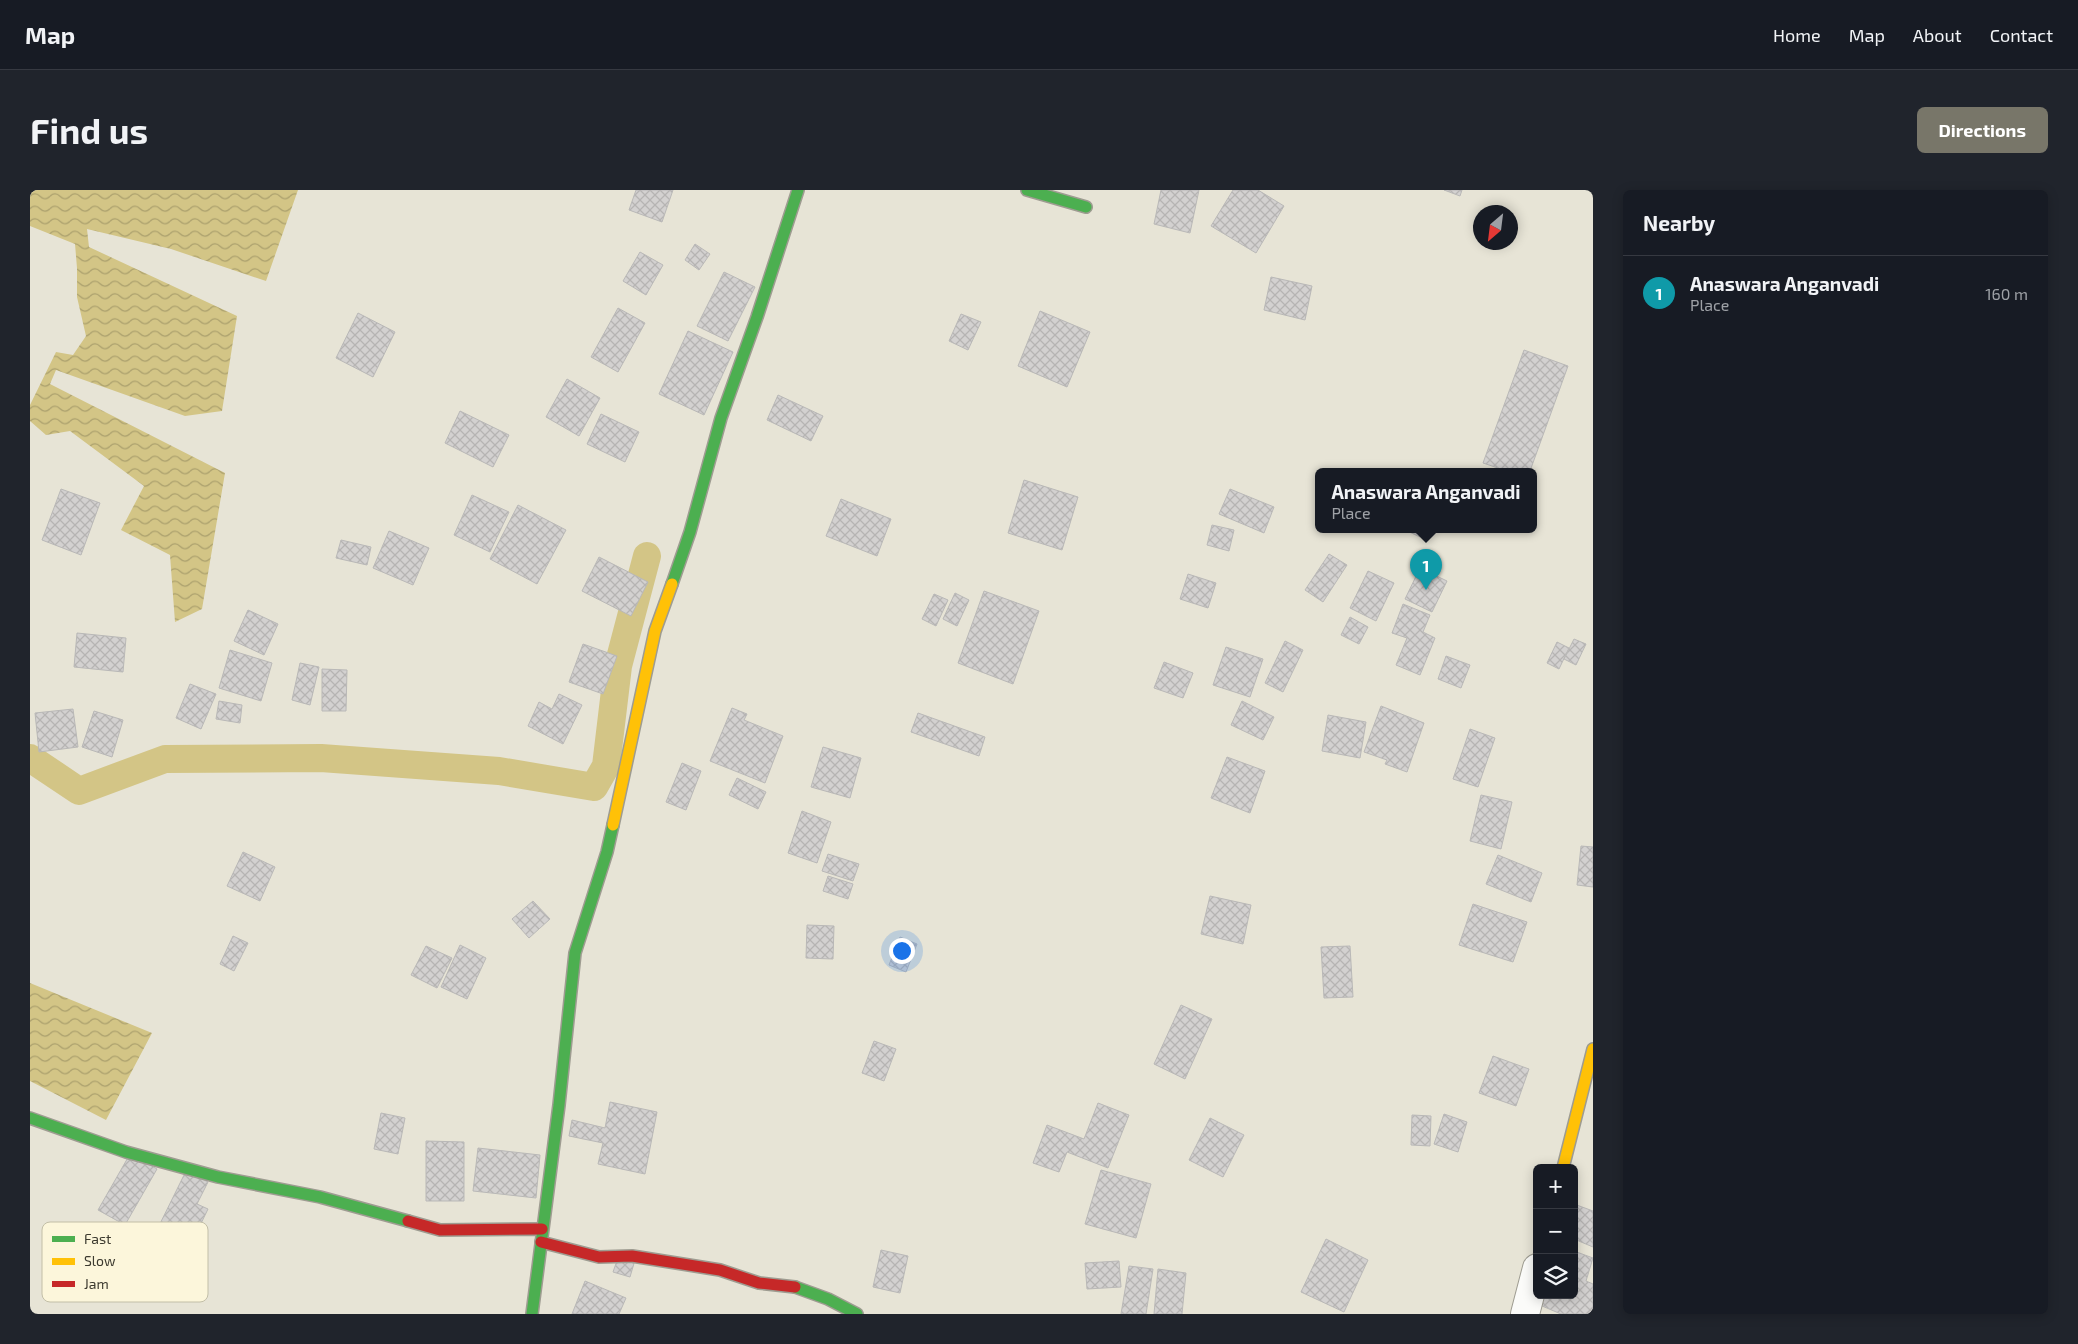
<!DOCTYPE html>
<html lang="en">
<head>
<meta charset="utf-8">
<style>
	body { margin:0; font-family:"Exo 2",sans-serif; background:#20242c; color:#f1f3f6 }
	.controls { position:absolute; right:15px; bottom:15px; display:grid; overflow:hidden; border-radius:8px; box-shadow:0 2px 12px #0003 }
	.controls button { width:45px; height:45px; display:grid; place-items:center; padding:0; border:0; border-bottom:1px solid #363941; background:#171b24; color:#f1f3f6; font:25px sans-serif }
	.compass { position:absolute; left:1443px; top:15px; width:45px; height:45px; border-radius:50%; background:#171b24; box-shadow:0 2px 12px #0003; rotate:208deg }
	.you { position:absolute; left:871px; top:760px; width:18px; height:18px; margin:-12px; border:4px solid #fff; border-radius:50%; background:#1a73e8; box-shadow:0 0 0 8px #1a73e833 }
	.badge { display:grid; place-items:center; width:32px; height:32px; border-radius:50%; background:#787669; color:#fff; font-size:16px; font-weight:700 }
	.pin { position:absolute; translate:-50% -41px; filter:drop-shadow(0 1px 2px #0008) }
	.pin::after { content:''; position:absolute; top:26px; width:18px; height:15px; background:inherit; clip-path:polygon(0 0,100% 0,50% 100%) }
	.popup { position:absolute; left:1285px; top:278px; width:222px; height:65px; box-sizing:border-box; display:grid; place-content:center; border-radius:8px; background:#171b24; filter:drop-shadow(0 1px 4px #0005); font-size:16px; white-space:nowrap; color:#9ea1a6 }
	.popup b { font-size:19px; color:#f1f3f6 }
	.popup::after { content:''; position:absolute; left:50%; top:100%; margin-left:-10px; border:10px solid transparent; border-top-color:#171b24 }
	.list { margin:0; padding:0; list-style:none }
	h2 { display:flex; justify-content:space-between; align-items:center; height:65px; margin:0; padding:0 20px; font-size:21px }
	h2 small { font-size:16px; font-weight:400; color:#9ea1a6 }
	.list li { display:grid; grid-template-columns:32px 1fr auto; gap:15px; align-items:center; box-sizing:border-box; height:75px; padding:0 20px; border-top:1px solid #363941 }
	.list b { display:block; font-size:19px; white-space:nowrap }
	.list p { margin:0; font-size:16px; white-space:nowrap; color:#9ea1a6 }
	.list em { font-size:16px; font-style:normal; color:#9ea1a6 }
	.icon { flex:none; width:28px; height:28px; fill:none; stroke:currentColor; stroke-width:2; stroke-linecap:round; stroke-linejoin:round }
	.map { position:relative; flex:none; width:1563px; height:1124px; overflow:hidden; border-radius:8px }
	header { display:flex; align-items:center; gap:30px; box-sizing:border-box; height:70px; padding:0 25px; background:#171b24; border-bottom:1px solid #363941 }
	header strong { font-size:24px }
	nav { display:flex; gap:28px; margin-inline-start:auto; font-size:18px }
	.intro { display:flex; align-items:center; justify-content:space-between; box-sizing:border-box; height:120px; padding:0 30px }
	h1 { margin:0; font-size:35px }
	.button { padding:12px 22px; border-radius:8px; background:#787669; color:#fff; font-size:18px; font-weight:700 }
	main { display:flex; gap:30px; padding:0 30px }
	aside { flex:1; background:#171b24; border-radius:8px; box-shadow:0 2px 12px #0003 }
	.map>svg:first-child { display:block }
</style>
</head>
<body>
<header>
<strong>Map</strong>
<nav><a>Home</a><a>Map</a><a>About</a><a>Contact</a></nav>
</header>
<div class="intro"><h1>Find us</h1><a class="button">Directions</a></div>
<main>
<div class="map">
<svg width="1563" height="1124" viewBox="0 0 1563 1124">
	<defs>
		<pattern id="water-waves" width="16" height="10" patternUnits="userSpaceOnUse" patternTransform="scale(1.25)"><rect width="16" height="10" fill="#d3c586"/><path d="M0 5q4-4 8 0t8 0" fill="none" stroke="#aca16e"/></pattern>
		<pattern id="building-cross-hatch" width="8" height="8" patternUnits="userSpaceOnUse" patternTransform="scale(1.25)"><rect width="8" height="8" fill="#d3d1d0"/><path d="M0 0l8 8M0 8l8-8" fill="none" stroke="#b6b4b3"/></pattern>
	</defs>
	<rect width="100%" height="100%" fill="#e7e4d6"/>
	<path fill="url(#water-waves)" d="M0,0H268L236,91L141,59L57,39L59,57L207,126L192,221L155,226L26,180L20,194L195,283L172,419L145,432L140,365L91,340L114,296L40,241L16,245L0,231V215L26,162L43,165L56,146L47,107V78L45,54L0,36Z
		M0,793L122,843L76,930L0,891Z"/>
	<g fill="none" stroke-linecap="round" stroke-linejoin="round">
		<path stroke="#d3c586" stroke-width="28" d="M0,568L49,601L135,569L291,568L469,581L564,597L576,576L588,476L617,366"/>
	</g>
	<path fill="url(#building-cross-hatch)" stroke="#b9b8b7" d="M606,0H643L632,32L599,20Z
		M1131,0H1169L1160,43L1124,34Z
		M1203,0H1228L1254,16L1226,63L1181,36Z
		M1414,0H1432L1430,6Z
		M665,54L680,64L669,80L655,70Z
		M610,62L633,75L616,105L593,91Z
		M694,82L725,97L698,151L667,136Z
		M1241,87L1282,96L1275,130L1234,120Z
		M588,118L615,133L588,182L561,167Z
		M1010,121L1060,142L1037,197L988,176Z
		M328,123L365,142L343,187L306,168Z
		M931,124L951,132L938,160L919,151Z
		M658,141L703,162L674,225L629,204Z
		M1494,160L1538,176L1500,281H1477L1453,273Z
		M537,189L570,208L549,246L516,227Z
		M748,205L793,226L781,251L737,230Z
		M430,221L479,245L463,277L415,253Z
		M571,224L609,242L595,272L557,254Z
		M994,290L1048,307L1032,360L978,343Z
		M31,299L70,313L51,365L12,350Z
		M1200,299L1244,317L1234,343L1189,324Z
		M442,305L479,322L460,362L424,345Z
		M811,309L861,329L847,366L796,346Z
		M488,315L536,340L507,394L460,369Z
		M1182,335L1204,340L1199,361L1177,355Z
		M1373,339H1394L1390,347Z
		M359,341L399,358L383,395L343,378Z
		M311,350L341,357L337,375L306,368Z
		M1299,364L1317,375L1293,412L1275,400Z
		M569,367L618,392L601,426L552,401Z
		M1390,378L1417,391L1402,422L1375,409Z
		M1338,381L1364,393L1346,431L1320,418Z
		M1158,384L1186,393L1178,418L1150,409Z
		M954,401L1009,421L983,494L928,473Z
		M925,403L939,410L927,436L913,429Z
		M904,404L918,410L906,436L892,429Z
		M1373,414L1400,425L1393,442L1405,448L1390,485L1366,475L1377,448L1362,443Z
		M218,420L248,434L234,465L204,451Z
		M1320,427L1338,437L1329,454L1311,445Z
		M47,443L96,448L93,482L44,477Z
		M1544,449L1556,454L1546,475L1534,469Z
		M1255,451L1273,460L1253,502L1235,493Z
		M1527,452L1539,458L1529,479L1517,473Z
		M553,454L587,466L573,504L539,492Z
		M1196,457L1233,469L1220,507L1183,495Z
		M200,460L242,473L231,511L189,498Z
		M1416,466L1440,475L1431,498L1408,489Z
		M1134,472L1163,483L1153,508L1124,498Z
		M270,473L289,477L280,515L262,510Z
		M292,479L317,480L316,521H292Z
		M160,494L186,504L171,539L146,528Z
		M529,504L552,515L533,554L498,536L509,512L522,519Z
		M189,511L212,515L210,533L186,529Z
		M1212,511L1244,527L1233,550L1201,535Z
		M1351,516L1394,533L1377,582L1355,574L1357,570L1334,562Z
		M702,518L717,524L714,530L753,546L735,593L680,571Z
		M43,519L48,557L9,562L5,523Z
		M64,521L93,530L82,567L52,557Z
		M888,523L955,547L949,566L881,542Z
		M1298,525L1336,532L1330,568L1292,561Z
		M1440,539L1465,548L1448,597L1423,589Z
		M793,557L831,568L820,608L781,597Z
		M1197,567L1235,581L1220,623L1181,608Z
		M652,573L671,581L656,620L636,612Z
		M707,588L736,602L728,619L699,605Z
		M1451,605L1482,612L1471,659L1440,651Z
		M772,621L801,632L787,673L758,663Z
		M1551,656L1563,657V697L1547,695Z
		M213,662L245,677L230,711L197,696Z
		M798,664L829,674L823,691L792,681Z
		M1468,665L1512,683L1501,712L1456,694Z
		M798,686L823,694L818,709L793,701Z
		M1180,706L1221,715L1213,754L1171,744Z
		M503,711L520,729L499,748L482,729Z
		M1443,714L1497,732L1483,772L1429,755Z
		M777,735L804,736L803,769L776,768Z
		M203,746L218,753L204,781L190,774Z
		M870,747L887,754L876,782L859,775Z
		M430,755L456,768L437,809L411,797Z
		M396,756L422,768L407,798L381,785Z
		M1320,756L1323,807L1294,808L1291,757Z
		M1151,815L1182,829L1155,889L1124,874Z
		M844,851L866,859L854,891L832,883Z
		M1463,866L1499,879L1486,916L1449,903Z
		M580,912L627,922L615,984L568,974L573,953L539,946L542,930L575,938Z
		M1068,913L1099,925L1078,978L1037,962L1029,982L1003,973L1017,935L1054,949Z
		M351,923L375,928L368,964L344,959Z
		M1414,924L1437,932L1428,962L1404,954Z
		M1382,925L1401,926L1400,956L1381,955Z
		M1180,928L1214,945L1193,987L1159,970Z
		M396,951L434,952V1011H396Z
		M448,958L510,965L506,1008L443,1001Z
		M100,964L127,979L95,1035L68,1020Z
		M1071,980L1121,994L1106,1048L1055,1034Z
		M156,981L178,992L167,1014L178,1019L151,1075L118,1058Z
		M1544,1014L1563,1021V1057L1544,1049Z
		M1296,1049L1338,1070L1314,1122L1271,1102Z
		M851,1060L878,1066L870,1103L843,1097Z
		M1544,1061L1563,1068L1556,1091L1563,1094V1124H1531L1505,1113L1508,1105H1544Z
		M589,1065L605,1070L600,1087L583,1082Z
		M1089,1071L1091,1097L1057,1099L1055,1073Z
		M1099,1076L1123,1079L1116,1124H1091Z
		M1128,1079L1156,1083L1152,1124H1124Z
		M555,1091L596,1108L589,1124H542Z"/>
	<g fill="none" stroke-linecap="round" stroke-linejoin="round">
		<defs>
			<path id="street" d="M1495,1124L1507,1078"/>
			<path id="fast" d="M997,0L1056,17
				M642,394L660,342L691,228L727,127L768,0
				M0,928L96,962L188,987L290,1007L378,1031
				M765,1097L798,1109L827,1124
				M502,1124L529,915L545,763L577,662L583,635"/>
			<path id="slow" d="M583,635L625,441L642,394
				M1533,978L1563,859"/>
			<path id="jam" d="M378,1031L410,1040L512,1039
				M511,1052L569,1067L602,1066L690,1080L729,1093L765,1097"/>
		</defs>
		<use href="#street" stroke="#9e9c91" stroke-width="30"/>
		<use href="#fast" stroke="#9e9c91" stroke-width="14"/>
		<use href="#slow" stroke="#9e9c91" stroke-width="14"/>
		<use href="#jam" stroke="#9e9c91" stroke-width="14"/>
		<use href="#street" stroke="#fbfbf9" stroke-width="28"/>
		<use href="#fast" stroke="#4caf50" stroke-width="11"/>
		<use href="#slow" stroke="#ffc107" stroke-width="11"/>
		<use href="#jam" stroke="#c62828" stroke-width="11"/>
	</g>
	<rect x="12" y="1032" width="166" height="80" rx="8" fill="#fcf6db" stroke="#c2bea7" stroke-width="1"/>
	<rect x="22" y="1046" width="23" height="6" fill="#4caf50"/>
	<rect x="22" y="1068" width="23" height="7" fill="#ffc107"/>
	<rect x="22" y="1091" width="23" height="6" fill="#c62828"/>
	<g font-size="14" fill="#3c3a2f">
		<text x="54" y="1054">Fast</text>
		<text x="54" y="1076">Slow</text>
		<text x="54" y="1099">Jam</text>
	</g>
</svg>
<div class="controls">
<button>+</button>
<button>−</button>
<button><svg class="icon" aria-label="layers" viewBox="0 0 24 24"><path d="M12 4l9 5-9 5-9-5zM3 14l9 5 9-5"/></svg></button>
</div>
<svg class="compass" viewBox="-18 -18 36 36"><path d="M0-13l5 13h-10z" fill="#e53935"/><path d="M0 13l5-13h-10z" fill="#9ea1a6"/></svg>
<div class="you"></div>
<div class="pin badge" style="left:1396px;top:400px;background:#0f9aa8">1</div>
<div class="popup"><b>Anaswara Anganvadi</b>Place</div>
</div>
<aside>
<h2>Nearby<small></small></h2>
<ul class="list">
<li><span class="badge" style="background:#0f9aa8">1</span><div><b>Anaswara Anganvadi</b><p>Place</p></div><em>160 m</em></li>
</ul>
</aside>
</main>
</body>
</html>
